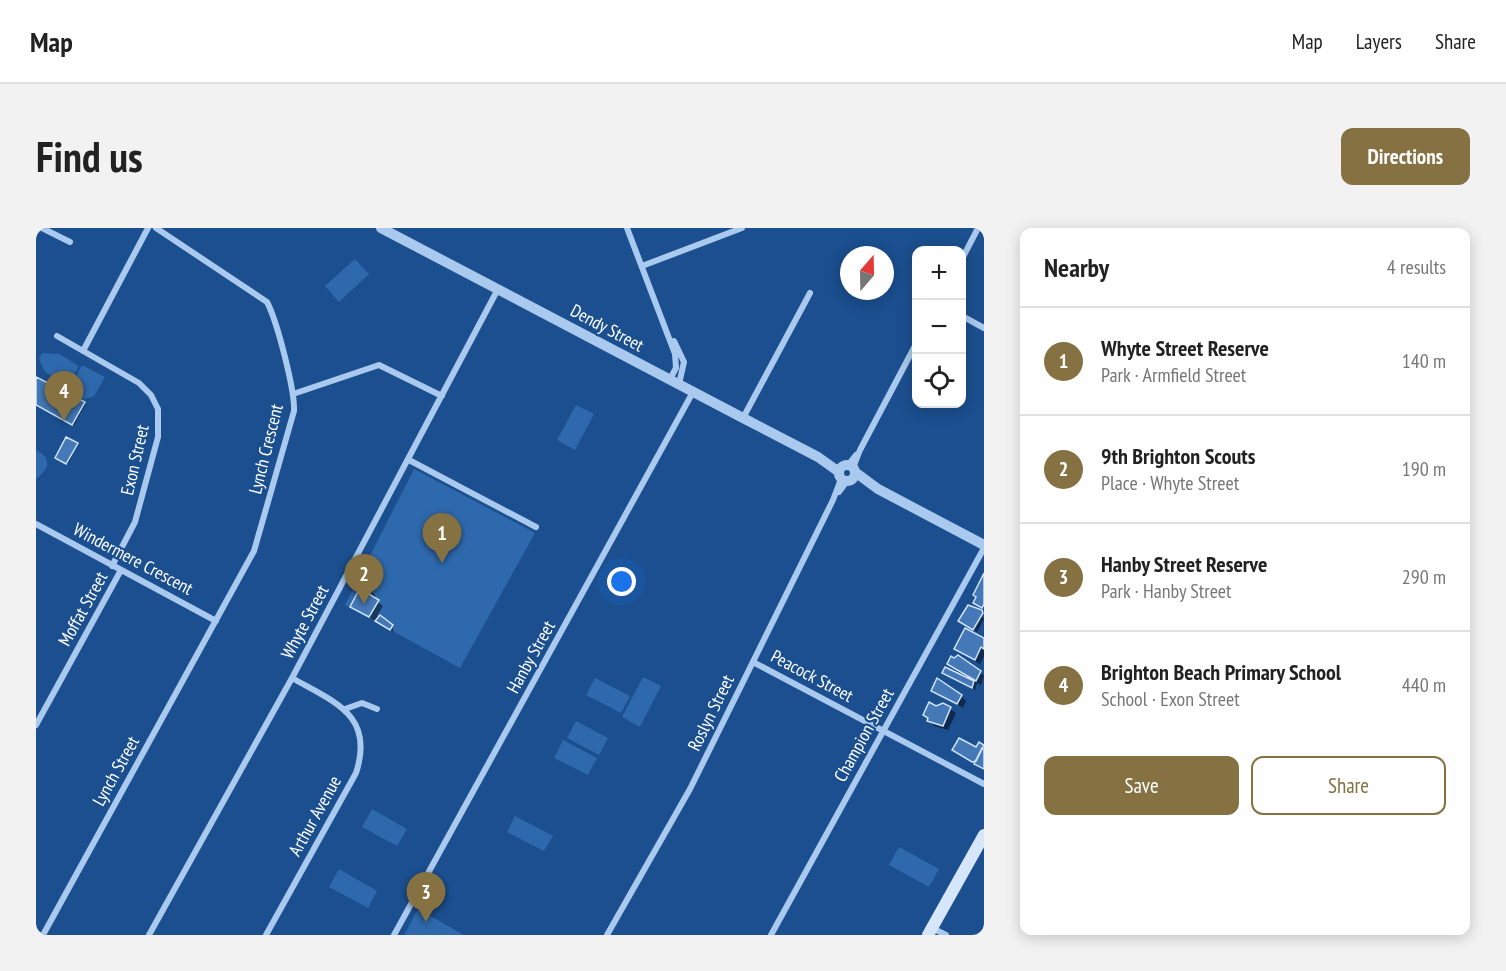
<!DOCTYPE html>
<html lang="en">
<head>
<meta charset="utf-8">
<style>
	body { margin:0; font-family:"PT Sans Narrow",sans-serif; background:#f2f2f2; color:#222 }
	.controls { position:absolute; right:18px; top:18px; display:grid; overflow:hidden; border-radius:12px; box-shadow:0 3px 15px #0003 }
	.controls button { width:54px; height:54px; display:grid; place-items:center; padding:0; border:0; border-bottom:2px solid #e0e0e0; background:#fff; color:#222; font:30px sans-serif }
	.compass { position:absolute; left:804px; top:18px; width:54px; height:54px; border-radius:50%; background:#fff; box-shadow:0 3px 15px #0003; rotate:20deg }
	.you { position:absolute; left:586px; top:354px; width:21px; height:21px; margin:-15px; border:4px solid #fff; border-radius:50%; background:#1a73e8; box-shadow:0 0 0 9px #1a73e833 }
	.badge { display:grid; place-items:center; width:39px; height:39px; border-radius:50%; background:#857141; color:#fff; font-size:20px; font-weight:700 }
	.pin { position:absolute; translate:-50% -50px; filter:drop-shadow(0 2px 3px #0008) }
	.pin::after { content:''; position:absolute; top:32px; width:21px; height:18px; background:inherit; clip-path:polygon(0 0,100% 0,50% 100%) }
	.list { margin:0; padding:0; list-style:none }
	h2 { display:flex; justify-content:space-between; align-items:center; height:78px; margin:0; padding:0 24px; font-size:26px }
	h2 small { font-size:20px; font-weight:400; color:#767676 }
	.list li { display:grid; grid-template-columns:39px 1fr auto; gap:18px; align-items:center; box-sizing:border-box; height:108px; padding:0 24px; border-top:2px solid #e0e0e0 }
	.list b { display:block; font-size:22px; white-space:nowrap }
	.list p { margin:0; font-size:20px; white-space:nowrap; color:#767676 }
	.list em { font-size:20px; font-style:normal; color:#767676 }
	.actions { display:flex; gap:12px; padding:18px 24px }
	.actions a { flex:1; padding:14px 0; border:2px solid #857141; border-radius:12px; text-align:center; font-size:21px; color:#857141 }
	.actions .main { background:#857141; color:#fff }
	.icon { flex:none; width:33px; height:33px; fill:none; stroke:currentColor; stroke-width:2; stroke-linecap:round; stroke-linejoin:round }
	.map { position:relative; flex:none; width:948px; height:707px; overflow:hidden; border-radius:12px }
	header { display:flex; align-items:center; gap:36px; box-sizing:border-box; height:84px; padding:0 30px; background:#fff; border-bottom:2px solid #e0e0e0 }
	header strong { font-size:28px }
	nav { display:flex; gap:33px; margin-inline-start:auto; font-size:21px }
	.intro { display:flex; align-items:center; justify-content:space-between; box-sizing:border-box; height:144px; padding:0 36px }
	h1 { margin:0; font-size:42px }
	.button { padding:15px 27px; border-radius:12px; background:#857141; color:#fff; font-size:21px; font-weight:700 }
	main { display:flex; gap:36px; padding:0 36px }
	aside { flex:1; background:#fff; border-radius:12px; box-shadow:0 3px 15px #0003 }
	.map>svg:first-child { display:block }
</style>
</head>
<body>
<header>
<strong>Map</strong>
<nav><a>Map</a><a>Layers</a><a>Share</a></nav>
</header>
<div class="intro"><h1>Find us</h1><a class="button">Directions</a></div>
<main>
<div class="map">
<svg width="948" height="707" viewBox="0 0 948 707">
	<rect width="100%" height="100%" fill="#1b4f8f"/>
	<path fill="#2e69ad" d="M319,31L333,46L303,74L289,58Z
		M6,125L23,126L43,138L32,158L9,144L3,131Z
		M46,137L69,149L58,168L47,172L45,165L34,159Z
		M540,177L558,186L539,222L521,212Z
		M0,222C17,231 13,241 0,251Z
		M378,241L499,305L424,440L309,377Z
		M607,449L625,458L604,499L586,489Z
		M559,450L594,468L585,485L550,467Z
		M540,493L572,510L563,527L531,510Z
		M527,512L561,530L552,547L518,530Z
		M336,581L371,601L361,618L326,599Z
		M479,588L517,608L508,623L471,604Z
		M863,619L903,641L893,659L853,637Z
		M303,641L341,663L332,680L293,659Z
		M382,681L428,707H368Z"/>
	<path fill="#0007" d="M0,150L49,177L38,197L0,176Z
		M41,216L32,236L22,230Z
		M335,363L340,368L338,371L347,378L341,388L356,398L358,404L315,379Z
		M941,381L948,391L941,404L924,393Z
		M948,411V428L944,436L920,421Z
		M912,436L944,444L948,448L945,457L941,455L939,462L911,447L930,448Z
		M897,463L925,468L930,473L927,480Z
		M907,476L920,485L912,502L898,498L888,487Z"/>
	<path fill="#4478b7" stroke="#cfe3fa" stroke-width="1.5" d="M0,149L49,174L36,197L0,177Z
		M30,209L42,215L30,236L19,230Z
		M948,345V376L946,380L937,375L940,369L937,367Z
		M326,356L336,362L333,366L343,372L333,389L314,379Z
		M932,377L946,382L947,385L937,402L922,393Z
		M344,387L357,397L354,402L339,393Z
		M929,400L948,410V421L945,419L939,432L918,421Z
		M922,427L945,443L940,453L911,436L915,428L918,430Z
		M909,439L938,453L936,460L906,445Z
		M901,450L926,467L921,476L895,463Z
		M893,474L900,478L907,475L915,479L907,498L891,493L892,490L887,487Z
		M923,510L940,519L943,514L948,517L940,533L936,534L916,522Z
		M946,520L948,521V541L938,536Z"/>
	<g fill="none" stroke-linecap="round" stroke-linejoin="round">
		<path stroke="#a9c9ee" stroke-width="6" d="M6,0L34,14
			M591,0L639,126L640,140L634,151
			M926,31L942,0
			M606,38L706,0
			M926,88L948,100
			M21,108L103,155L115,167L122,181V209L99,294L76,338
			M638,113L648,134L643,156
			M47,123L112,0
			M257,166L343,137L406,168
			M707,190L774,65
			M373,232L500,299
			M812,237L820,227
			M817,240L824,222L880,116
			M803,264L811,253
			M0,296L180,393
			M717,434L948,556
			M309,481L326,475L341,481
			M0,497L85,342
			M896,700L910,707
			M7,707L218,323L258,183C259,162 241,93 231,74L120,0
			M113,707L256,450L462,61
			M230,707L320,545C339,487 298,474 256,450
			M358,707L657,164
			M571,707L654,561L797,272L805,251
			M735,707L948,320"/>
		<path stroke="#a9c9ee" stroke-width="10" d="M345,0L707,190L782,229L803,244
			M803 245a8 8 0 1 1 16 0a8 8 0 1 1-16 0Z
			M819,244L842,261L948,317"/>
		<path stroke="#d6e6fa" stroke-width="12" d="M892,707L948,607"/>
	</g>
	<g text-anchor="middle" stroke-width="4.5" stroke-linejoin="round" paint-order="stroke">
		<g font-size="18" fill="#fff" stroke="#1b4f8f">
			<text transform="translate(571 100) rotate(28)" y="6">Dendy Street</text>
			<text transform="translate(230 221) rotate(-76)" y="6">Lynch Crescent</text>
			<text transform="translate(99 232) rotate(-77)" y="6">Exon Street</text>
			<text transform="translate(97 331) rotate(28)" y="6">Windermere Crescent</text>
			<text transform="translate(47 381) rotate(-61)" y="6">Moffat Street</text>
			<text transform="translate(269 394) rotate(-62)" y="6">Whyte Street</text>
			<text transform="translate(495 429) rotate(-61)" y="6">Hanby Street</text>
			<text transform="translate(776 448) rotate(28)" y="6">Peacock Street</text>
			<text transform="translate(675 485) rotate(-64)" y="6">Roslyn Street</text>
			<text transform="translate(828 507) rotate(-61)" y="6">Champion Street</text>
			<text transform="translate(80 543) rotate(-61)" y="6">Lynch Street</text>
			<text transform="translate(279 588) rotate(-61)" y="6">Arthur Avenue</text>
		</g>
	</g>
</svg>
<div class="controls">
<button>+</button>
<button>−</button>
<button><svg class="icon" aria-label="locate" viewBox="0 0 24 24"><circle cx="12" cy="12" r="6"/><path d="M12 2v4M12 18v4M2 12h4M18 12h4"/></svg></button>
</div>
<svg class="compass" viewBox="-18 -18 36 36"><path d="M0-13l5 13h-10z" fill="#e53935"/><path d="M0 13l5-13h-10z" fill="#767676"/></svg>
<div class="you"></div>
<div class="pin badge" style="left:406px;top:335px">1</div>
<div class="pin badge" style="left:328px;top:376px">2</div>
<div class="pin badge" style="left:390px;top:694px">3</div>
<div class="pin badge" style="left:28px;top:193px">4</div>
</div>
<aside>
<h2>Nearby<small>4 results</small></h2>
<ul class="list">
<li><span class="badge">1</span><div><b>Whyte Street Reserve</b><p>Park · Armfield Street</p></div><em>140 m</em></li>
<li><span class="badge">2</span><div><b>9th Brighton Scouts</b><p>Place · Whyte Street</p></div><em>190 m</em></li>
<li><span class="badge">3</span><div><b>Hanby Street Reserve</b><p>Park · Hanby Street</p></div><em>290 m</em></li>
<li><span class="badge">4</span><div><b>Brighton Beach Primary School</b><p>School · Exon Street</p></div><em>440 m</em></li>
</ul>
<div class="actions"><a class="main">Save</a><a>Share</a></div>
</aside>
</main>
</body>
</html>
